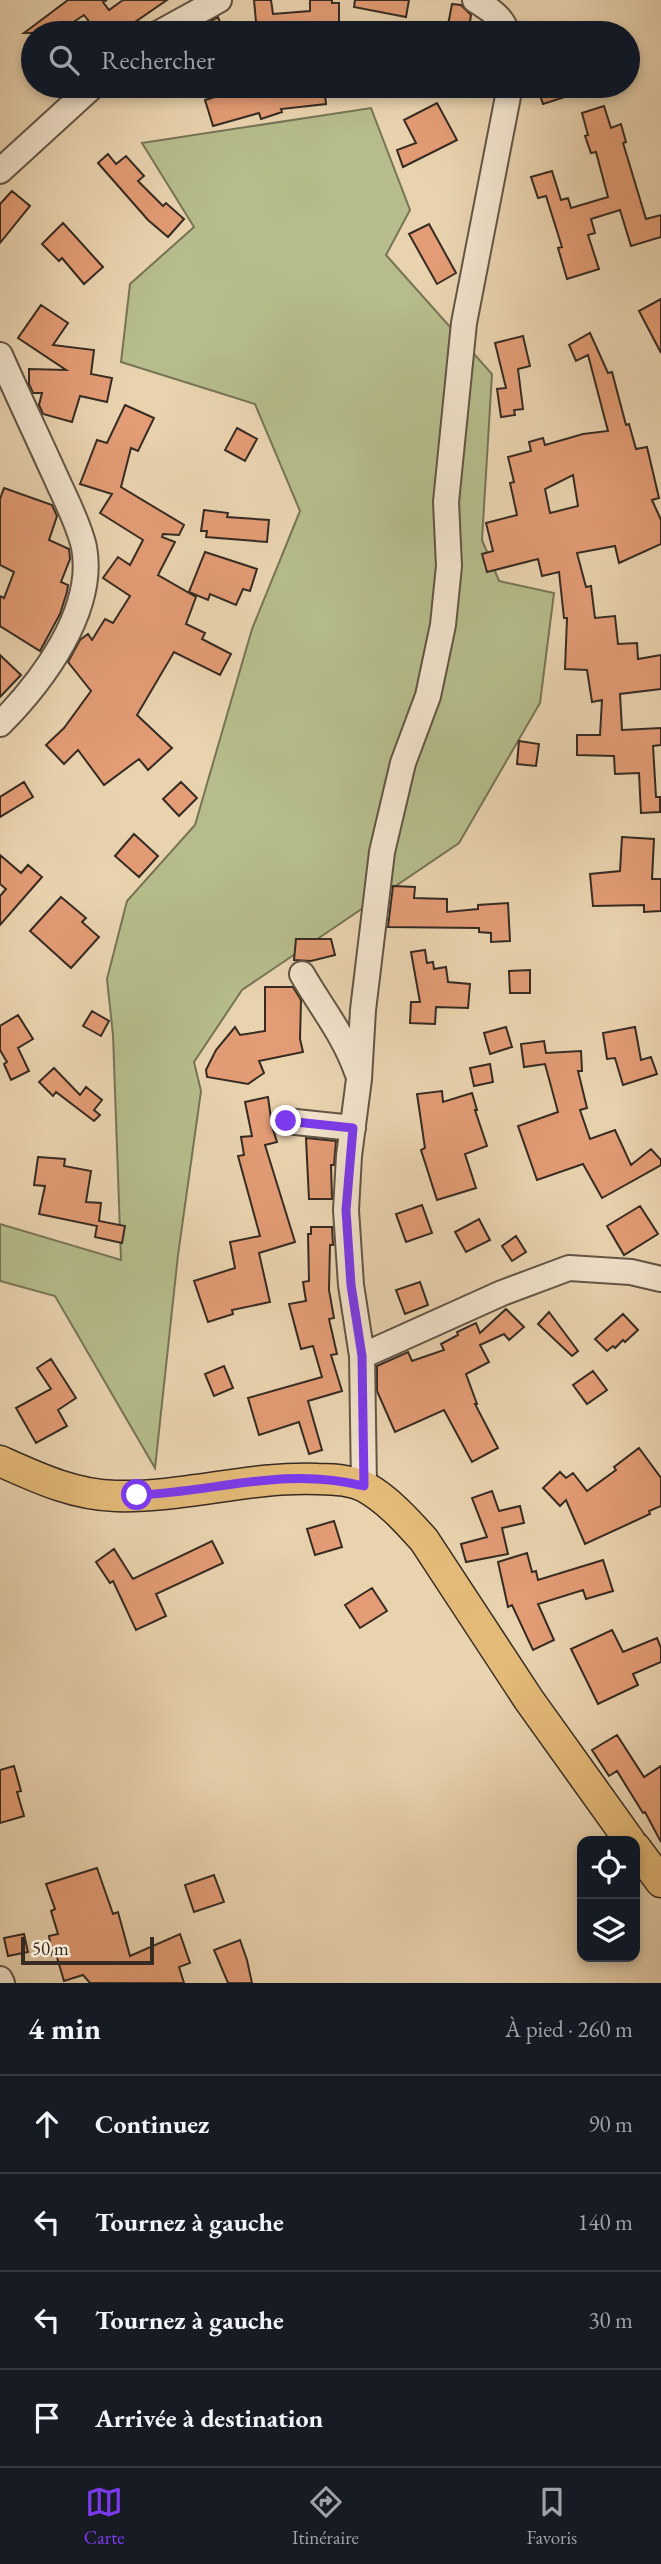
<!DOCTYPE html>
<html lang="fr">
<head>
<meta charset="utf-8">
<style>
	body { margin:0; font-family:"EB Garamond",serif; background:#242831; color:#f1f3f6 }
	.controls { position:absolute; right:21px; bottom:21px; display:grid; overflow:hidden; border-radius:14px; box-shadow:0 4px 10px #0003 }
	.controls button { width:63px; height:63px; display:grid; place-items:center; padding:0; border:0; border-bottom:2px solid #363941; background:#171b24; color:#f1f3f6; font:35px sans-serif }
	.scale { position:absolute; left:21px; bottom:18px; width:133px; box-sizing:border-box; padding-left:7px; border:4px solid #362b22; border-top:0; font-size:19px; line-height:24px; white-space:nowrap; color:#362b22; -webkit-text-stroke:5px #f1e2cb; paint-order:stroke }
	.stop { position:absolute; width:21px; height:21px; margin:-16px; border:5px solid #7c3aed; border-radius:50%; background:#fff }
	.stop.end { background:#7c3aed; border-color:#fff; box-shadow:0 2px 7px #0008 }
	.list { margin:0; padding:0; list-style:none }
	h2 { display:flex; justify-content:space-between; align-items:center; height:91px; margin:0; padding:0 28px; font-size:30px }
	h2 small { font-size:23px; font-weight:400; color:#9ea1a6 }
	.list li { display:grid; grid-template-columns:46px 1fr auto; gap:21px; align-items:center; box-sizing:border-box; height:98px; padding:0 28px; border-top:2px solid #363941 }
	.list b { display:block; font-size:26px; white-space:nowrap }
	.list em { font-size:23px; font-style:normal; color:#9ea1a6 }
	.icon { flex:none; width:38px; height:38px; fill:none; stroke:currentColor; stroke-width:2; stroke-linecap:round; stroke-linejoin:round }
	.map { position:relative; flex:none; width:661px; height:1983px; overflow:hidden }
	.search { position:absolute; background:#171b24; box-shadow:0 4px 10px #0003; left:21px; right:21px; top:21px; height:77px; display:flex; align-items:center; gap:18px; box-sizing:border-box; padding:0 24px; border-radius:38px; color:#9ea1a6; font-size:26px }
	.sheet { height:483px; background:#171b24 }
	nav { display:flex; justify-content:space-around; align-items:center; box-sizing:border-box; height:98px; border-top:2px solid #363941; background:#171b24; font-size:19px; color:#9ea1a6 }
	nav a { display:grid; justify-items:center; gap:4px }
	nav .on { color:#7c3aed }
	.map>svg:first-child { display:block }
</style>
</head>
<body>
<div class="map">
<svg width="661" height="1983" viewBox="0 0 661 1983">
	<rect width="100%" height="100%" fill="#e9d3af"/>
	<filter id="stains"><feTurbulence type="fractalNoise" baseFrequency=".00286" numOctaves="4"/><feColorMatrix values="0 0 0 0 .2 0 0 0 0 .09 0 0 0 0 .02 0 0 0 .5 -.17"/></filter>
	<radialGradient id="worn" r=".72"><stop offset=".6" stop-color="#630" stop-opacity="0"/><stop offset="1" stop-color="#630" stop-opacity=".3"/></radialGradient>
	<path fill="#b6bc8b" stroke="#767456" stroke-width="2" d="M371,108L410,210L386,255L492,374L482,540L499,581L554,593L540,703L459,843L242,990L194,1062L201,1091L178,1255L155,1468L55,1296L0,1281V1224L121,1260L113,1035L107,979L127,901L195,825L252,629L300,511L255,404L121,362L130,284L194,227L142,143Z"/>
	<path fill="#e39c75" stroke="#362b22" stroke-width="2" fill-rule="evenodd" d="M68,0H107L103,2L109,10L123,0H167L119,33H98L84,15L57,33H24Z
		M254,0H271L273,14L310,11V0H332V3H339V33H257Z
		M355,0H409L406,17L354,7Z
		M452,4L461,5L471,15L469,28L448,25Z
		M218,17L224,33H189Z
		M250,86H324L326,104L281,109L282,112L261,119L259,113L213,126L205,100Z
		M537,86H590V89L543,104Z
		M437,103L457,140L403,167L397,150L416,143L404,120Z
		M604,106L611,128L621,124L626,142L623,143L646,219L661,215V237L631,246L620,210L591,219L595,233L588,235L599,269L567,279L558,248L562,247L546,196L538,198L531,177L552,171L561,200L568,198L571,208L608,197L596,152L591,153L585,136L588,135L582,113Z
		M108,154L116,164L126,156L144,176L138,181L163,206L166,203L184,219L168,237L148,220L98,163Z
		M12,191L30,206L0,243V204Z
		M63,223L103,267L84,284L62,258L59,261L42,244Z
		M429,224L456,273L437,284L409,234Z
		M661,299V353L639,311Z
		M41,305L68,323L53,345L94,350L91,374L112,378L107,402L80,396L72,422L43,414L39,405L42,393H33L29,384V369L66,370L18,338Z
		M590,333L608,373L612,372L626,425L629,424L636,449L647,447L659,498L652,500L661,520V544L619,563L615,546L577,553L586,587L591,586L595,618L615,616L618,644L637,643L638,659L661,655V689L620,694L622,730L661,728V745L653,746L656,797H660V812L641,813L639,773L615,774L614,756L577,755V735H600L602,700L592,702L587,670L565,669L567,618H564L559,572L542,576L538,559L487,572L482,554L493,551L486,523L517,515L510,483L514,482L508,457L531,451L529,442L543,438L545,445L583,434L608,431L588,355L576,361L569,345ZM573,475L578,506L550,513L545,489Z
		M523,336L530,366L518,369L523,409L514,410L515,415L501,417L497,389L506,388L495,343Z
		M125,405L154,418L138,451L131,448L121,487L184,525L179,535L163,534L162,537L175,542L158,575L196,597L186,624L205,633L202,639L231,654L220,675L174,652L137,715L172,748L148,770L139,759L104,785L78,750L64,764L46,745L64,728L91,691L68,662L80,640L88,634L92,640L105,619L113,623L130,596L103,578L118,557L130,565L143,540L100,513L112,494L80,484L97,440L107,443Z
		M237,428L257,439L245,461L225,450Z
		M4,488L52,505L57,516L49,540L69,549L70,559L61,582L68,585L67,592L60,614L40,651L0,626V596L4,598L14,572L0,565V499Z
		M204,510L228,513L227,517L269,520L267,542L206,537L207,531H201Z
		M205,552L257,569L250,591L243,589L236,605L210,594L208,600L189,592Z
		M0,655L21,675L0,697Z
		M519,741L539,744L536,766L517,764Z
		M24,782L33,797L0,817V797Z
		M181,782L197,798L179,816L163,799Z
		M134,834L158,856L139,877L115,856Z
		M622,837L654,839L652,879H661V911L644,912V905L593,906L590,874L620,871Z
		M0,855L21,873L28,865L42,877L0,925V896L6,889L0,884Z
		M393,886L415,887L414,898L447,899V912L478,909V905L508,903L510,941L491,942V933L479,932V928L388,927Z
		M61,897L86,918L82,922L99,937L71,968L30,931Z
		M296,939H331L335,955L311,961L294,960Z
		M425,950L427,963L433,962L434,969L446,967L448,982L470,984L468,1008L436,1007L435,1024L410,1023L411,1002H420L411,952Z
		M530,970V993H510L509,971Z
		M265,987H293L301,1000L300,1039L303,1052L259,1061L264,1073L248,1084L207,1077L206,1070L216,1050L235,1027L240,1035L265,1031Z
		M92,1011L109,1021L101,1036L83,1026Z
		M18,1015L33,1039L18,1048L29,1071L11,1080L4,1064L7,1062L0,1050V1026Z
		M506,1027L512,1047L490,1054L484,1033Z
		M635,1027L641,1060L651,1057L657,1074L623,1085L615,1058L607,1059L603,1033Z
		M544,1041L546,1053L581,1051L582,1071H578L587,1108L580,1110L590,1139L615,1130L631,1165L651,1149L661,1160V1165L602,1198L583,1164L537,1180L518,1126L558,1112L545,1064L524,1067L521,1044Z
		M490,1064L493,1082L474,1086L470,1068Z
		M54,1068L80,1095L86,1087L102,1100L94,1110L100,1115L94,1121L56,1092L53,1096L39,1082Z
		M442,1091L443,1102L472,1093L477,1110H475L487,1146L465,1154L476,1188L437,1200L421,1150L425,1148L417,1094Z
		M268,1097L272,1126L277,1142L265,1145L295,1242L259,1253L270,1302L232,1310L233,1314L208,1322L194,1281L235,1268L230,1242L260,1236L238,1156L244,1155L241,1137L252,1136L245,1102Z
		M306,1138L336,1141L334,1165H331L332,1199H309Z
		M38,1157L65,1159L64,1166L91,1171L86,1202L101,1203L99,1221L125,1226L122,1243L95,1237L97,1226L39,1214L45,1186L34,1185Z
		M422,1205L432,1233L406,1242L396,1214Z
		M640,1206L658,1234L624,1255L607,1226Z
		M479,1219L490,1240L466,1252L455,1232Z
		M311,1227H332L333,1245H330L329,1290L334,1318L329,1319L337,1354L331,1355L342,1391L308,1401L322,1450L309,1454L299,1422L259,1435L248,1398L322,1377L313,1346L301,1349L289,1304L306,1301L303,1282L309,1281L308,1234H311Z
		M516,1236L526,1252L512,1261L502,1246Z
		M420,1282L428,1305L405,1314L396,1290Z
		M506,1309L524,1327L509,1340L504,1334L480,1345L489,1362L466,1374L477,1404H475L498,1448L472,1462L444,1410L395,1432L377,1391V1366L408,1352L412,1361L444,1350L441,1344L458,1335L457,1332L476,1323L480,1333Z
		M549,1312L578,1351L572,1356L538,1324Z
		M623,1314L638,1330L625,1342L623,1340L615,1348L613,1346L607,1351L595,1339Z
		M51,1359L76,1398L58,1410L67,1426L36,1443L16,1408L51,1389L37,1368Z
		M224,1366L233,1388L214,1396L205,1374Z
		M593,1371L607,1390L587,1404L573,1385Z
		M639,1448L661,1478V1506L649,1511L650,1514L585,1544L566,1500L560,1506L543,1488L560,1472L566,1478L573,1473L587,1491L616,1470L614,1467Z
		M492,1491L499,1511L520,1506L524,1523L502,1528L508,1554L466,1562L461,1544L487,1537L472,1498Z
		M334,1521L342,1547L315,1555L307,1529Z
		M212,1541L223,1563L156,1594L166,1616L136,1630L113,1581L110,1583L96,1562L114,1549L133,1579Z
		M527,1553L532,1572L536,1571L538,1580L603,1560L613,1591L586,1599L583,1590L538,1604L554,1640L533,1650L512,1605L508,1607L498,1562Z
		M372,1588L387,1611L360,1628L345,1605Z
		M612,1630L623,1652L657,1638L661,1648V1662L633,1674L638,1685L598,1704L571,1649Z
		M617,1735L644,1777L661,1766V1842L645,1812L643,1813L617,1771L609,1776L592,1750Z
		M14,1766L21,1791L17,1792L24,1816L0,1823V1770Z
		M97,1868L113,1914L118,1912L130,1956L180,1934L190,1963L179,1967L184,1983H90L83,1975L64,1981L56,1954L52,1955L49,1936L58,1934L51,1911L55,1909L46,1884Z
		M214,1875L224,1902L194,1912L185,1885Z
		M24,1934L28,1952L8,1956L4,1938Z
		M240,1940L247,1960L252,1983H228L214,1950Z"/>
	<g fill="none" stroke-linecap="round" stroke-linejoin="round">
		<defs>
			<path id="minor" d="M475,0C489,9 503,17 507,33
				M159,33L219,0
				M0,171L93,86
				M0,355C19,398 39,440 58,482C67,502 79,525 84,547C96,610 42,682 0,724
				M302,974C321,1007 344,1035 357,1072
				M286,1121L353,1128
				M362,1356L502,1293L569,1268L631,1272L661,1279
				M364,1486L362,1356L351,1285L346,1210L349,1156L359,1079L363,1010L382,852L403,763L428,696L443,625L449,566L446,502L464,323L510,86
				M0,1979L2,1983"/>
			<path id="major" d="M0,1461C38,1478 74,1495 116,1496C184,1498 250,1476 318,1479C332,1479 351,1480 365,1487C387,1499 407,1521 424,1540L529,1700L630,1841
				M635,1847L661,1882"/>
		</defs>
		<use href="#minor" stroke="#635545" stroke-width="28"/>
		<use href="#major" stroke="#362b22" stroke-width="33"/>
		<use href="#minor" stroke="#f1e2cb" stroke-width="24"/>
		<use href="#major" stroke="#e4ba78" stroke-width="30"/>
	</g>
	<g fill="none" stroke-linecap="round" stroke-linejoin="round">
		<path stroke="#7c3aed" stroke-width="9" d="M137,1495C217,1492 283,1466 364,1486L362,1356L351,1285L346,1210L353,1128L286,1121"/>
	</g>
	<rect width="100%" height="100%" filter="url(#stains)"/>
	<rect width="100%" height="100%" fill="url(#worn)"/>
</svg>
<div class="controls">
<button><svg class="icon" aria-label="locate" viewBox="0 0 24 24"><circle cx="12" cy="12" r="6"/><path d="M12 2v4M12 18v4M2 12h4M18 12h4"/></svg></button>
<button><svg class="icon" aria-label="layers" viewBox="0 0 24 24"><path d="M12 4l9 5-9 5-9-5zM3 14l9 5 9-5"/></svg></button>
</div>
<div class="scale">50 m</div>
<div class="stop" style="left:137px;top:1495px"></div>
<div class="stop end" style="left:286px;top:1121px"></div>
<div class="search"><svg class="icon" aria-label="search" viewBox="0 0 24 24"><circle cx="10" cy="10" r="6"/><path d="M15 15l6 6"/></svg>Rechercher</div>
</div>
<section class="sheet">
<h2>4 min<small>À pied · 260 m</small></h2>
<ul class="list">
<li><svg class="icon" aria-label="ahead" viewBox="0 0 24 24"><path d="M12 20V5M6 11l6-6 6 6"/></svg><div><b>Continuez</b></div><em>90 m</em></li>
<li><svg class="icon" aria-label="left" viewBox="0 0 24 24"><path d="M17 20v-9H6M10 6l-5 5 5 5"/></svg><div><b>Tournez à gauche</b></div><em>140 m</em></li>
<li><svg class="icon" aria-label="left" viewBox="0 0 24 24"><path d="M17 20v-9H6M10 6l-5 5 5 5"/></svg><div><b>Tournez à gauche</b></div><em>30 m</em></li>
<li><svg class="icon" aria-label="arrive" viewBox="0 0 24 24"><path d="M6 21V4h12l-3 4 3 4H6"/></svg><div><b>Arrivée à destination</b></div></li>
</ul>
</section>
<nav>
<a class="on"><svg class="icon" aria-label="map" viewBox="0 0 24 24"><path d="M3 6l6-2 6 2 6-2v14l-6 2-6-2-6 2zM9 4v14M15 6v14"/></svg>Carte</a>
<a><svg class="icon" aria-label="directions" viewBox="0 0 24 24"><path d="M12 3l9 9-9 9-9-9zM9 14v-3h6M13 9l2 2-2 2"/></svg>Itinéraire</a>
<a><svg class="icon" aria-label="saved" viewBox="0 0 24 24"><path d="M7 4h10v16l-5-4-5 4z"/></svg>Favoris</a>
</nav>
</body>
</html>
